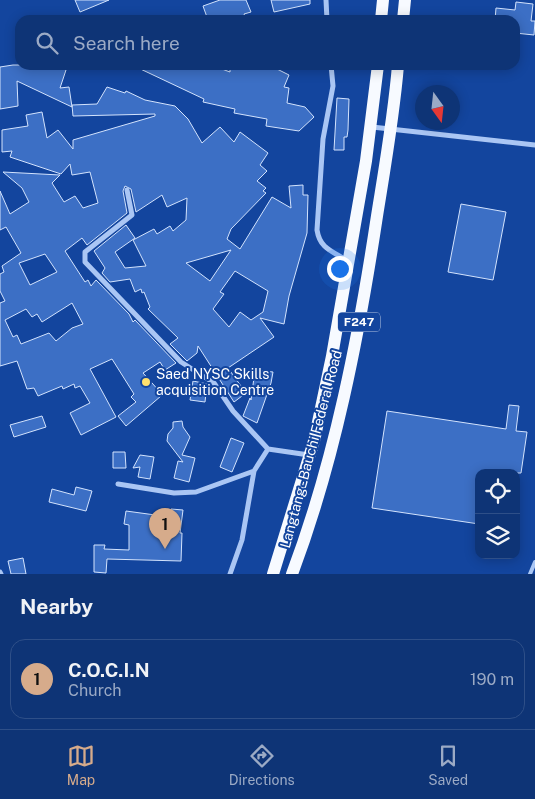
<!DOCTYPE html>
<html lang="en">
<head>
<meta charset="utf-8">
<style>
	body { margin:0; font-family:"Public Sans",sans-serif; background:#173c7b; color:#f1f3f6 }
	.controls { position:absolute; right:15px; bottom:15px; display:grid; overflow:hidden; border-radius:10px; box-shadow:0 2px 12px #0003 }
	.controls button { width:45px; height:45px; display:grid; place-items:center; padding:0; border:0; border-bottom:1px solid #2e4f88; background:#0e3476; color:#f1f3f6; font:25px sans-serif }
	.compass { position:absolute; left:415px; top:85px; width:45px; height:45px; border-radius:50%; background:#0e3476; box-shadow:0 2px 12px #0003; rotate:165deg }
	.you { position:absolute; left:339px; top:268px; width:18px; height:18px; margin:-12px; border:4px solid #fff; border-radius:50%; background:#1a73e8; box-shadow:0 0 0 8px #1a73e833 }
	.badge { display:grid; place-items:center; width:32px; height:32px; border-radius:50%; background:#d6ab8b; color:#111; font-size:16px; font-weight:700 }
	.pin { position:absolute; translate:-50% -41px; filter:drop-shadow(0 1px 2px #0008) }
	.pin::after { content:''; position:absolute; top:26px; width:18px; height:15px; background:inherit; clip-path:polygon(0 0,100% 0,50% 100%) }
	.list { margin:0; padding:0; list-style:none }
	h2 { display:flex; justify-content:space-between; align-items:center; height:65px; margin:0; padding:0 20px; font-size:21px }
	h2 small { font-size:16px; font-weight:400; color:#9baac5 }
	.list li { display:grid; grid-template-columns:32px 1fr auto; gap:15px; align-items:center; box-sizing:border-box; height:80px; margin:0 10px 10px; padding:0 10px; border:1px solid #2e4f88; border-radius:15px }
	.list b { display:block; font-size:19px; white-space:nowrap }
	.list p { margin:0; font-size:16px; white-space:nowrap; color:#9baac5 }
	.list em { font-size:16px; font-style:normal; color:#9baac5 }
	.icon { flex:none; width:28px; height:28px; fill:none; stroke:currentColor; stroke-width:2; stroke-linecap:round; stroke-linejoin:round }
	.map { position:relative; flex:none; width:535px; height:574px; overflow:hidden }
	.search { position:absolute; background:#0e3476; box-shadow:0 2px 12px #0003; left:15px; right:15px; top:15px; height:55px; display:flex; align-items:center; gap:12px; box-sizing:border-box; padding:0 18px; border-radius:15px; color:#9baac5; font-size:19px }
	.sheet { height:155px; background:#0e3476 }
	nav { display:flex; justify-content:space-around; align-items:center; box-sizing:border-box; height:70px; border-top:1px solid #2e4f88; background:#0e3476; font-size:14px; color:#9baac5 }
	nav a { display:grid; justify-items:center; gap:2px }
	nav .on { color:#d6ab8b }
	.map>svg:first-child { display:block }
</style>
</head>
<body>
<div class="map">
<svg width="535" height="574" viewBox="0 0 535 574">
	<rect width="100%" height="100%" fill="#13459e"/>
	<path fill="#3c6fc5" stroke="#d3e3fd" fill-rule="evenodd" d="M75,0H109L80,12Z
		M220,0H246L251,12L244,14L246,20H208L203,6Z
		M271,0H310V4L274,12Z
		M516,2L533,4L531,21H535L534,35L515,33V20H495L496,8L515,10Z
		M13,65H51L66,70L60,88L69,87L72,107L17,81L18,106L0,109V67Z
		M132,65H211L230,72V66L277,65V69L289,75L284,87L289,88L287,103L305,107L314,117L299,131L266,126L267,119L234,113L235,109L203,102L204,99Z
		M107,87L125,93L126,91L145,100L175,106L188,119L202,143L220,127L234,142L240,132L268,153L260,165L267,171L257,181L266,188L263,191L266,193L231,229L227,239L240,249L272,197L291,208L289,186L303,185V195H308L307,233L289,296L284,324L260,318L274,337L228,368L246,393L234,402L198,346L197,353L187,361L170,344L178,338L148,309L150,307L144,292L142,293L141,289L135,292L130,279L110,282L102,273L105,268L94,251L126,225L135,238L115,252L125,268L146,266L133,240L154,229L157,234L170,226L173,231L186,220L187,198L167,207L162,195L136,212L131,189L125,186L123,191L127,213L87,245L82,238L65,251L85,282L88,280L91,286L96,280L129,314L133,322L135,320L176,363L165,370L160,362L143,373L161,393V396L126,426L118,416L136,402L131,397L134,394L112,359L90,369L116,417L81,435L70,413L90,403L80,386L75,388L74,384L63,389L62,386L38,396L34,388L27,389L17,361L0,366V303L5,301L0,291V274L4,272L2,266L21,253L6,227L0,230V191L10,214L29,202L22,188L3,172L60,175L52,183L64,202L75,196L83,208L98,203L90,172L72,175L70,164L61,174L10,157L12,151L2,152V130L28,126L26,115L42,112L47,138L58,130L73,149V140L155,116V114L73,116L72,105L97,104ZM231,250L210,281L186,263ZM45,254L57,272L30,285L19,263ZM235,271L268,291L263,312L251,320L240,312L229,327L213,309L224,294L220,292ZM72,303L83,324L72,328L56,341L49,333L21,344L17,335L13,337L5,320L26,309L32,317L37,314L42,322Z
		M337,98L349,99L348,130L347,137H344V150H334Z
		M461,204L506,212L493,280L448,272Z
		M255,370L273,372L271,383L257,423L243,416L250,398L251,400Z
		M193,381L207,384L205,402L190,400Z
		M509,405L519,406L516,431L527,432L521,473H479V524L372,508L387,411L506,429Z
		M42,416L46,427L14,437L10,425Z
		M182,421L183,427L190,437L182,455L195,458L189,482L174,478L178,461L183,462L167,441L168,434L173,428V422Z
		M231,438L244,443L232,472L220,467Z
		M113,452H125L126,468H113Z
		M140,455L154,457L150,479L138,477L140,467L133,468Z
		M76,487L92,491L86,511L49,502L52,489L74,495Z
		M171,509L183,510L180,533H182L181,561L107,559L106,573L94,572V545H105L104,549L129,550V525L124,524L126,511L170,517Z
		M23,558L26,574H11L8,561Z"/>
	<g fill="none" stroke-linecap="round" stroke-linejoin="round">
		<path stroke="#aac6f4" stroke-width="4" d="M530,574L535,562"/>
		<path stroke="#aac6f4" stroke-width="5" d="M326,0L327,20
			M331,65L333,86L323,139L317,230C320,249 332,251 348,261
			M372,127L535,145
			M127,190L132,215L85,252V262L181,362L214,383L233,411L268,449L309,455
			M118,484L174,493L196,492L254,471
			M0,572L1,574
			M230,574L242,540L254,471L268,449"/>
		<path stroke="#f7faff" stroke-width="12" d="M381,20L383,0
			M403,20L405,0
			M273,574L314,441L332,356L366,161L378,65
			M292,574C335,460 359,335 377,216C385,166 394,115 398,65"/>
	</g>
	<circle fill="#ffe06d" stroke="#13459e" stroke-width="2" cx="146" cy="382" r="5"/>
	<g text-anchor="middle" stroke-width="4" stroke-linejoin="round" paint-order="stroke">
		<rect fill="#13459e" stroke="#b8c7e2" stroke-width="1" x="338" y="312.5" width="42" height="19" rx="4"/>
		<g font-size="12" font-weight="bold" fill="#fff">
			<text x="359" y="326">F247</text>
		</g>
		<g font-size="14" fill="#fff" stroke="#13459e" text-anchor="start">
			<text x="156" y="379">Saed NYSC Skills<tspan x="156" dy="16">acquisition Centre</tspan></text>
		</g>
		<g font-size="14" fill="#fff" stroke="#13459e">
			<text transform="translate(311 449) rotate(-75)" y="5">Langtang - Bauchi Federal Road</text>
		</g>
	</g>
</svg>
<div class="controls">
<button><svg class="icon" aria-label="locate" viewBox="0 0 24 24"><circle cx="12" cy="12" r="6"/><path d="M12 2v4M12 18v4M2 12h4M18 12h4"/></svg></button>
<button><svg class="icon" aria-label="layers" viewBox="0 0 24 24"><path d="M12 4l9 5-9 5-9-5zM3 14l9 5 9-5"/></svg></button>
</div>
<svg class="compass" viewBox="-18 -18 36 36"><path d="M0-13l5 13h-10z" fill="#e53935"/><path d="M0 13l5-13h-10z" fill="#9baac5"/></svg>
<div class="you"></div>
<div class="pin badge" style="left:165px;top:549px">1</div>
<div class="search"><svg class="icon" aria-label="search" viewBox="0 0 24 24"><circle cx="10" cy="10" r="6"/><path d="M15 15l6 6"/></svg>Search here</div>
</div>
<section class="sheet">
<h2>Nearby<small></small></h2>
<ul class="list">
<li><span class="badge">1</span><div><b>C.O.C.I.N</b><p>Church</p></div><em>190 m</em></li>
</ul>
</section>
<nav>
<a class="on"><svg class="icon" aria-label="map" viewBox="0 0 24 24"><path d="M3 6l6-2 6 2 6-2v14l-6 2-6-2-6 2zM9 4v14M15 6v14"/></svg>Map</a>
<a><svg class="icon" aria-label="directions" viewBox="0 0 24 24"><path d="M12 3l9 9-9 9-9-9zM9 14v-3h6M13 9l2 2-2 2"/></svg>Directions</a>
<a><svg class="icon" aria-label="saved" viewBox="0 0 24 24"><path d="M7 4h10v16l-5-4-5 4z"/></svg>Saved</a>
</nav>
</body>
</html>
